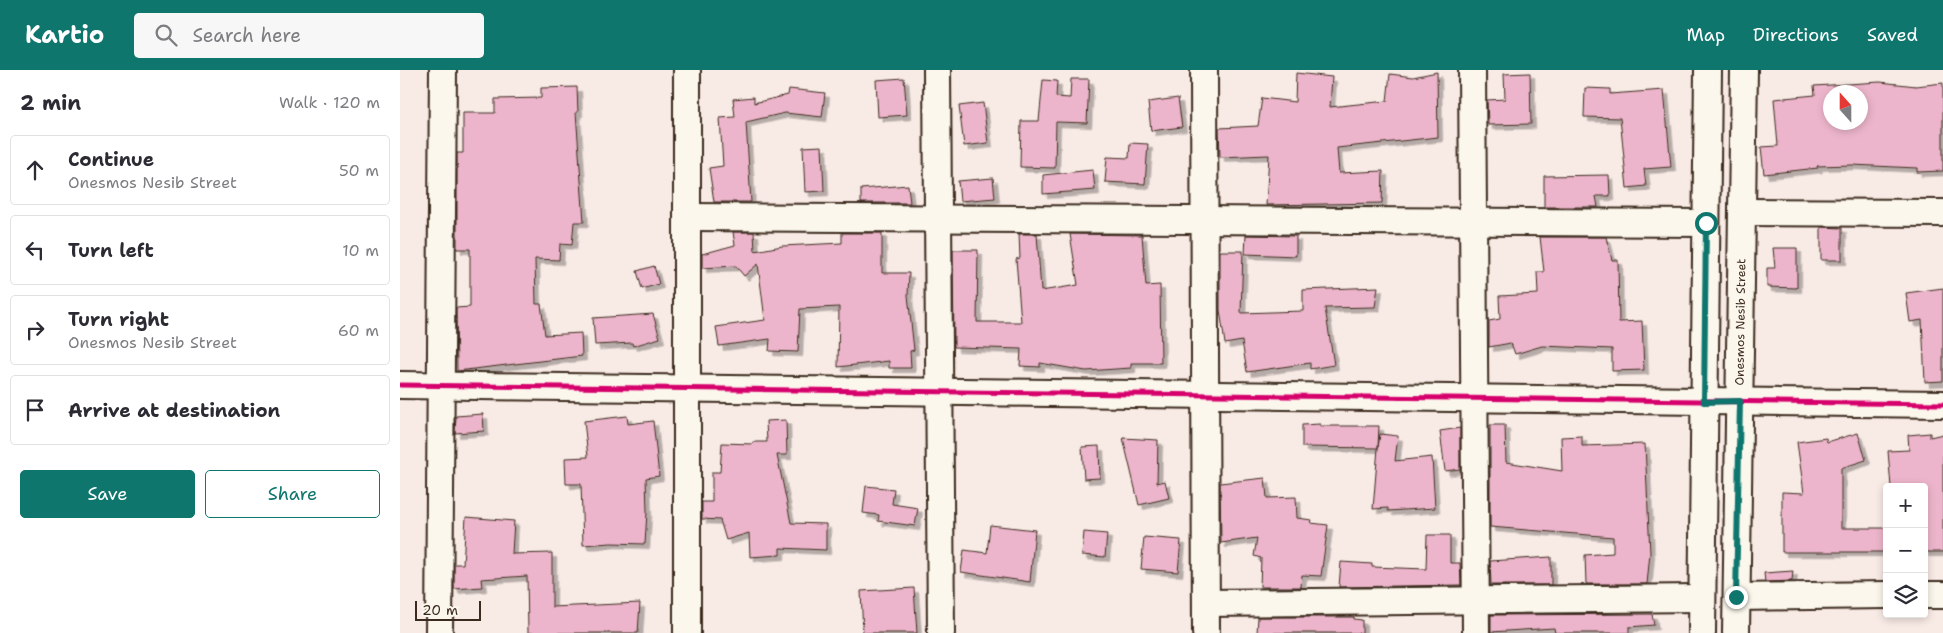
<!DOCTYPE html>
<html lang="en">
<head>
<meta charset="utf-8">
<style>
	body { margin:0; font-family:"Shantell Sans",sans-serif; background:#f7f7f7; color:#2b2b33 }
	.controls { position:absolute; right:15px; bottom:15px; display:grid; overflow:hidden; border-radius:5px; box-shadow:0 2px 8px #0003 }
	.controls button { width:45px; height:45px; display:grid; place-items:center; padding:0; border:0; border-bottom:1px solid #e1e1e2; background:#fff; color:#2b2b33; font:25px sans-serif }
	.compass { position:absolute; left:1423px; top:15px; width:45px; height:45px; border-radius:50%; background:#fff; box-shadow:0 2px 8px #0003; rotate:339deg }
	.scale { position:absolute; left:15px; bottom:12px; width:66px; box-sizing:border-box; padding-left:5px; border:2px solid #3b2a1e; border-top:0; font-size:14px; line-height:18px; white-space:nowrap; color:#3b2a1e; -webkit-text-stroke:4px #fbf7ec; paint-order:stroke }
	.stop { position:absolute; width:15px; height:15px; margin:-11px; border:4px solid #0f766e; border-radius:50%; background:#fff }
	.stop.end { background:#0f766e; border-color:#fff; box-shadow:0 1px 5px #0008 }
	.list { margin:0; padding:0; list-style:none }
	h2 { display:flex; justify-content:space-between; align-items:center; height:65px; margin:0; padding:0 20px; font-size:21px }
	h2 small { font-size:16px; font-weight:400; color:#7c7c81 }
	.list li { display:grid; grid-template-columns:32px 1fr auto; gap:15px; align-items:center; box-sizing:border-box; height:70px; margin:0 10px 10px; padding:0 10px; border:1px solid #e1e1e2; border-radius:5px }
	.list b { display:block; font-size:19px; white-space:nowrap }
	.list p { margin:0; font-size:16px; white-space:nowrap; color:#7c7c81 }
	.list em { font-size:16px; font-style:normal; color:#7c7c81 }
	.actions { display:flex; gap:10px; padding:15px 20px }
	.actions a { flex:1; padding:11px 0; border:1px solid #0f766e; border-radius:5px; text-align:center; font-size:18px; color:#0f766e }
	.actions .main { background:#0f766e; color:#fff }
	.icon { flex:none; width:28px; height:28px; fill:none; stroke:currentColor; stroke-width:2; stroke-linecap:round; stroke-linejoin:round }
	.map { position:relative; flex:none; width:1543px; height:563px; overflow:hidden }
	header { display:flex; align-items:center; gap:30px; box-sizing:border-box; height:70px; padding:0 25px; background:#0f766e; color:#fff }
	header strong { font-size:24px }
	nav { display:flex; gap:28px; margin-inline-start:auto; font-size:18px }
	.search { width:350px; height:45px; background:#f7f7f7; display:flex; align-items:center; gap:12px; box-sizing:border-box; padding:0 18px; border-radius:5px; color:#7c7c81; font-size:19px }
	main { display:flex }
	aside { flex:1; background:#fff }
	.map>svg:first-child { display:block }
</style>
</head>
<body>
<header>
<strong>Kartio</strong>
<div class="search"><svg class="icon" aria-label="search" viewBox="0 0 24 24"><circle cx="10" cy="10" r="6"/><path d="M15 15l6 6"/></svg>Search here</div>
<nav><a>Map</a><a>Directions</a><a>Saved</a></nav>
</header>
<main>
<aside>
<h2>2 min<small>Walk · 120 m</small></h2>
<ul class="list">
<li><svg class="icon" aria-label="ahead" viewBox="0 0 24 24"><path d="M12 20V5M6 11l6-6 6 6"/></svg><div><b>Continue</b><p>Onesmos Nesib Street</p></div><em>50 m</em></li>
<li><svg class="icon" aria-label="left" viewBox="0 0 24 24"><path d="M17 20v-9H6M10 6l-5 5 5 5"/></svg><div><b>Turn left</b></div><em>10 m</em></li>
<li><svg class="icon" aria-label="right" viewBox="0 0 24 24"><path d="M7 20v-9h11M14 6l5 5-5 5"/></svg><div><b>Turn right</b><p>Onesmos Nesib Street</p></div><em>60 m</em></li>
<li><svg class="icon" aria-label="arrive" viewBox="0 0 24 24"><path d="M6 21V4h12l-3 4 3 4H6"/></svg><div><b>Arrive at destination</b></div></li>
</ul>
<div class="actions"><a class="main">Save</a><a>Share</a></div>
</aside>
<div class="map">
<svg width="1543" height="563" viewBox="0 0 1543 563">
	<defs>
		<filter id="shadow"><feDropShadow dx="4.5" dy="4.5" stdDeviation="0" flood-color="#0004"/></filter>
	</defs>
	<rect width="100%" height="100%" fill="#f8eae5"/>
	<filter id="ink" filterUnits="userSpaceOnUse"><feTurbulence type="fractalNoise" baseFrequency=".02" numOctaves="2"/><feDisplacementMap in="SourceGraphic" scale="10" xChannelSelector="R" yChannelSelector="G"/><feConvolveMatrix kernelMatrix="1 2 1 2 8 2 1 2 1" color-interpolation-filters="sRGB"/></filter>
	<g filter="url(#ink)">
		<path fill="#edb5cb" stroke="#3b2a1e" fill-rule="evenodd" filter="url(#shadow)" d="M1037,2L1038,67L937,78L939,103L983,101L982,133L866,135L869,85L820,87L819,58L858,56L862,28L895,32L896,3L932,7L930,37L987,31L990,4L1013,7Z
			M1130,3L1131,54L1088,55L1087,30L1105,29L1104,4Z
			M504,8L507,45L478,47L476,10Z
			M671,9H689L687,53L656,52L655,98L620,97L621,51H639L643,10L657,11L656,27L670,28Z
			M1480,12L1516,16L1543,13V101L1517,102V98L1452,95L1417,96L1418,98L1364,104L1361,77L1378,76L1374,29L1415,25L1414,16ZM1430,22H1460V52H1430Z
			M177,17L178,42H176L184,152H174L172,175L160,174L159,190L135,189L136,234H141L145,265L181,263L182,286L57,301L56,238L70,237V179H57V83H63V43H95V29L141,28V18Z
			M1185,18L1210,19V24L1264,20L1271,97L1244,99L1246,116L1227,118L1220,48L1184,47Z
			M389,19L425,23L422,47L385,43L346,52L351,132H314L309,98L323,96L320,48L335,47L333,29L354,27V33L388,25Z
			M778,28L782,57L751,61L748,32Z
			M583,33L588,73L564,76L559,36Z
			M730,73L748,74L745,114L705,112L707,87L729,88Z
			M422,76L424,121L405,122L403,77Z
			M693,100L695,120L643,124V105Z
			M1209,105L1210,126H1196L1198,137H1144V106Z
			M593,108L595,128L560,131L558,111Z
			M508,115L510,133H461V119Z
			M1421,157L1442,158V190H1421Z
			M333,162H354L355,181L382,176L442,173V163H482V203H509L508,225L514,280L510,281L511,298H489V291L438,297L439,237L400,239L398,282L369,281L370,269L319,276L316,257L365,250L358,194L344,206L336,196L302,198V184L335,175Z
			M619,164H637L641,221L678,215L670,164L742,165L746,216L760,215L761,293H731V298L686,301L640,293V297L620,296L621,279L554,277L553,180H578L577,252H621L616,189L620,188Z
			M846,165L896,166V186L845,184Z
			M1140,167H1206L1212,190H1218L1219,252L1242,251L1244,300L1212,301V279L1142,276L1115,284L1111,273L1089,277V251L1100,249L1099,226L1138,224L1137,202H1144Z
			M1373,178H1397V218L1367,217V198H1375Z
			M820,181H843L841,243L903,241V220L978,217L975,237L925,238L934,295L910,299V293L847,302L842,271L825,274L820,240Z
			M254,196L259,214L242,219L237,201Z
			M1543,218V311L1525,312L1522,250L1510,252L1506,223Z
			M253,244L260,268L233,276L232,273L195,275L193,248Z
			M83,344L84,361L55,363L56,346Z
			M227,346L228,354L253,351L259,406L246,408L247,442L245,474L211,473L183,475L181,414H166L165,388L188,387L184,351Z
			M386,350L387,385H377L391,453L426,454V480L380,478V485L350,487L349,463L326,470L320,450L302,449V432H312V402H320L322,373L353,374V372H367L366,351Z
			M920,354V356H979L978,378L980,364L998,366L995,391L1032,387L1035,438L988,441V438L973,439L978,378L902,377V355Z
			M1090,355H1105L1106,392L1162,401L1161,367L1182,366V376L1245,374L1250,483L1247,514H1186L1185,485L1213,483V467L1090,457Z
			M1060,358V399L1045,401L1040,361Z
			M1458,363L1466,390L1441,398V458H1487V482H1382V422L1404,423L1397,372L1426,368L1427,372Z
			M1530,363V367L1543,364V482H1524V417H1491L1488,381L1509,380L1508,365Z
			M723,368L758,370L757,413L765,411L769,428L739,435Z
			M699,376L700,408L684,409L682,377Z
			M865,408L867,428L896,427L897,448L912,450L911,453L928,455L921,506L902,505L901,517H860L861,488L854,486L857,468L821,473L820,413Z
			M466,416L494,419L492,434L518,438L515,456L478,451L479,445L463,443Z
			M66,447L114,451L112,484L152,483V537L240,533L238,563H128L127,506L81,509L82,517L54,519V494H63Z
			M590,455L635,460L630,512L561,502L564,480L587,483Z
			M684,462L707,464L705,487L682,485Z
			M1027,465H1050V493H1060L1061,515L939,517L941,492L972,494V497L1026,499Z
			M744,467L781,470L778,502L741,499Z
			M1151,487V515H1091L1090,491Z
			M1393,501L1392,511L1365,512L1364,503Z
			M514,518L517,563H463L461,521Z
			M1252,544L1254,555L1229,557V563H1155L1154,558L1091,562V545Z
			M858,547H954V549L962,550V563H857Z"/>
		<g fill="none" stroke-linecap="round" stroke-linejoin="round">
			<defs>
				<g id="minor">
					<path d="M287,0V563"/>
					<path d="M537,0L541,563"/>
					<path d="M804,0L806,563"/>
					<path d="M1072,0L1076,563"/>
					<path d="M1342,142L1543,143"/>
					<path d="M287,147L1306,153"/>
					<path d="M0,315L1543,334"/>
					<path d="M1524,525H1543"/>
					<path d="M1337,527L1487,525"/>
					<path d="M806,533L1302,528"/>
					<path d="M39,563L43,0"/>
					<path d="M1302,563L1308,0"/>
					<path id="s1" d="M1336,563L1344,0"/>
				</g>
			</defs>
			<use href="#minor" stroke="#3b2a1e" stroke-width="30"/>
			<use href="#minor" stroke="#fbf7ec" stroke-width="26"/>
			<defs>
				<path id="cycleway" d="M0,315L1543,334"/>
			</defs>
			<use href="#cycleway" stroke="#fbf7ec" stroke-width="8"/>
			<use href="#cycleway" stroke="#d6006c" stroke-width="5"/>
		</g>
	</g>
	<g fill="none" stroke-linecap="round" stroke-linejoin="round" filter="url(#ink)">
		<path stroke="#0f766e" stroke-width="6" d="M1306,153L1304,332L1340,331L1336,527"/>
	</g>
	<g text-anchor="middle" stroke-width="4" stroke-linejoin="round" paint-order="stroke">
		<g font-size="12" fill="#3b2a1e" stroke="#fbf7ec">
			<text dy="4" stroke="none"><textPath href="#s1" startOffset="311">Onesmos Nesib Street</textPath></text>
		</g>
	</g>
</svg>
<div class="controls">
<button>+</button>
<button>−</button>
<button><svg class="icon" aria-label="layers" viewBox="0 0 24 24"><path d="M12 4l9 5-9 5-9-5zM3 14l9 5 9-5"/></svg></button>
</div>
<svg class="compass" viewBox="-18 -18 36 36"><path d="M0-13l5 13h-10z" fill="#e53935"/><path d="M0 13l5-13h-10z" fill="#7c7c81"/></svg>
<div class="scale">20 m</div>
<div class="stop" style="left:1306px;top:153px"></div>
<div class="stop end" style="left:1336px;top:527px"></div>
</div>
</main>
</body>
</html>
